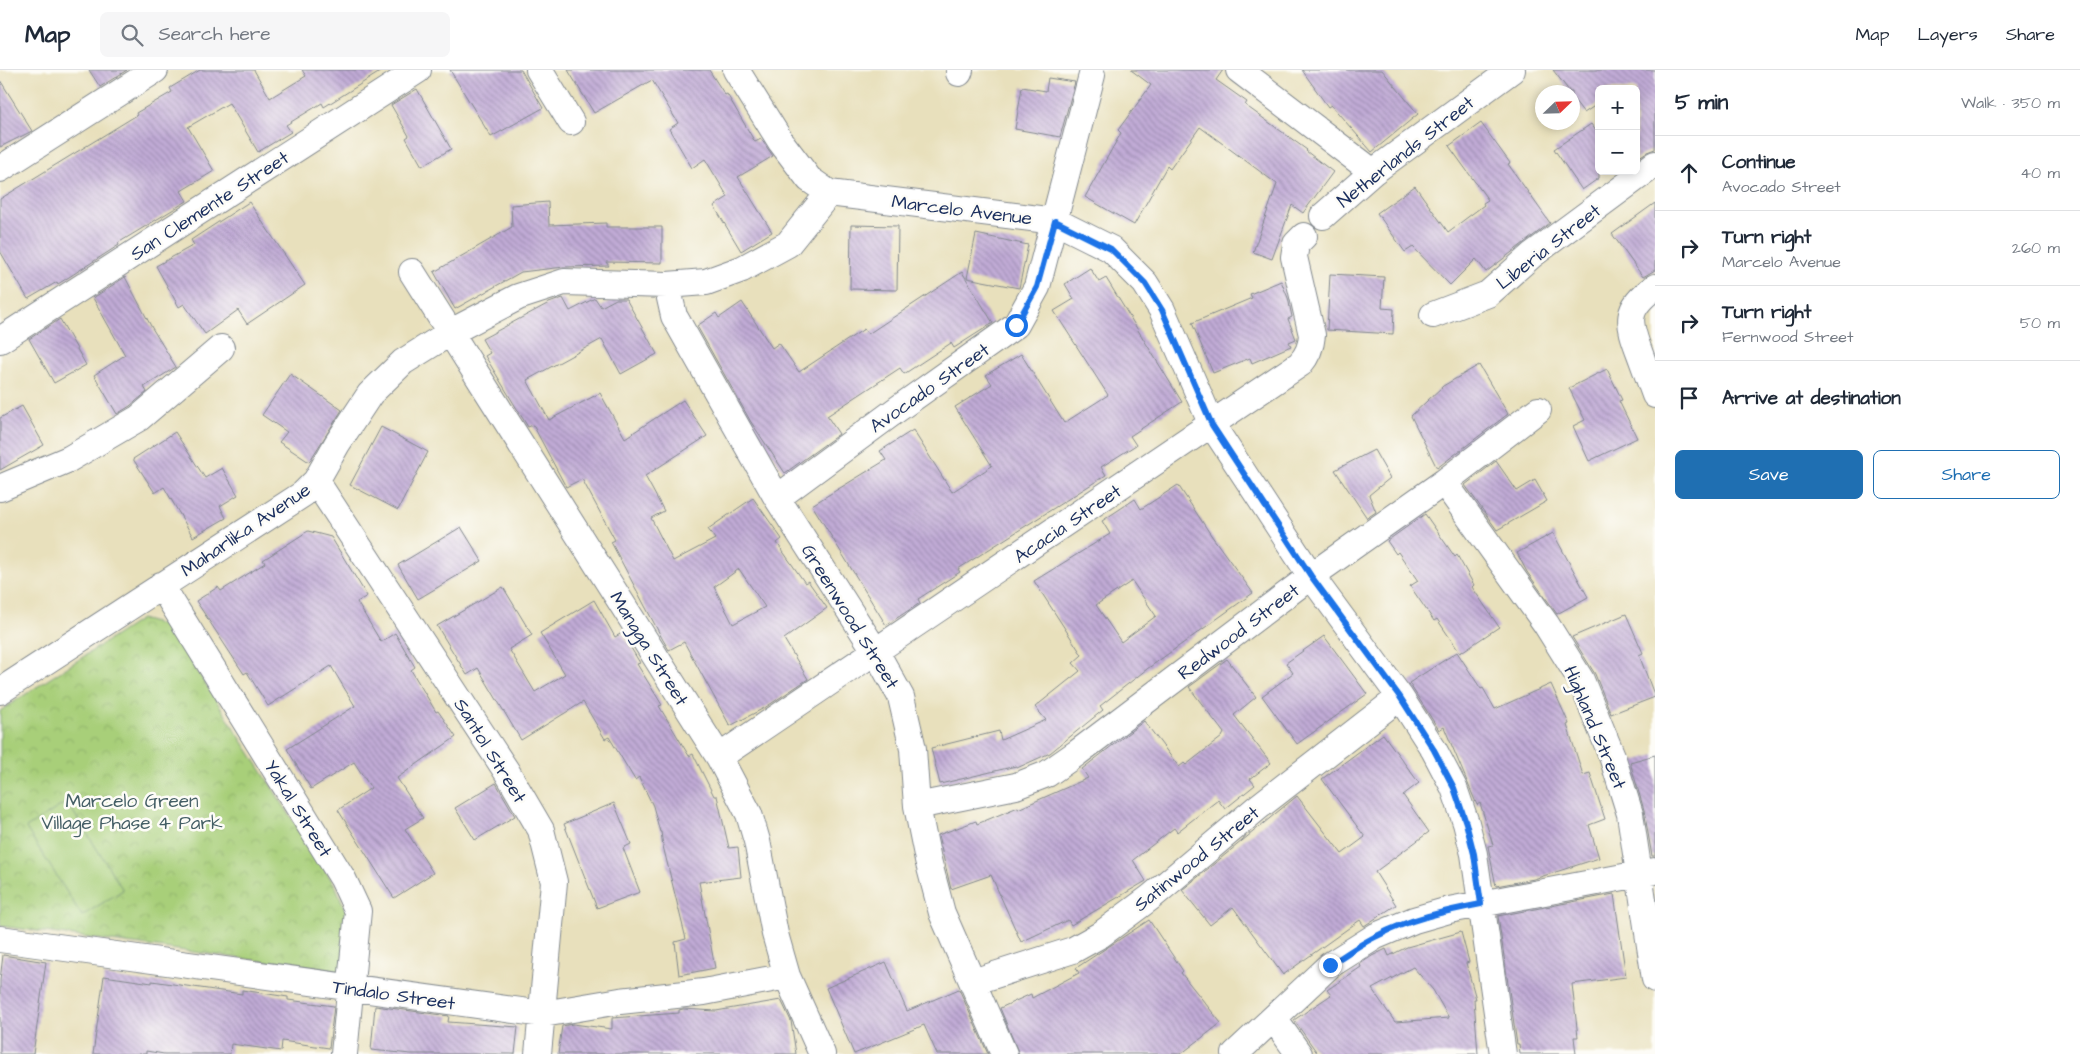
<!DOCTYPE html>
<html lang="en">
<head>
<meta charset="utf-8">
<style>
	body { margin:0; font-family:"Architects Daughter",sans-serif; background:#f6f6f7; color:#1f2937 }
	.controls { position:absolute; right:15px; top:15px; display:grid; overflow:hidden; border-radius:8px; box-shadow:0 2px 8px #0003 }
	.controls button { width:45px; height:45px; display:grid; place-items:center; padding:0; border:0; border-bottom:1px solid #e0e1e3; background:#fff; color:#1f2937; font:25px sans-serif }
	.compass { position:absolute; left:1535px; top:15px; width:45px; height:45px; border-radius:50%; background:#fff; box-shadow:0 2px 8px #0003; rotate:67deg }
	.stop { position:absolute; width:15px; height:15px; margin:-11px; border:4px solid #1a73e8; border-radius:50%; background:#fff }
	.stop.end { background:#1a73e8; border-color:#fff; box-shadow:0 1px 5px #0008 }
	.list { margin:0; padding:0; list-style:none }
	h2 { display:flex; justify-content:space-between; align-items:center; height:65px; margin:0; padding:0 20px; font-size:21px }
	h2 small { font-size:16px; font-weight:400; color:#747a83 }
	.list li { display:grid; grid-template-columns:32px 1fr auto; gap:15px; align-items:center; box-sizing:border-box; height:75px; padding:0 20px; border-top:1px solid #e0e1e3 }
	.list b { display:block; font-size:19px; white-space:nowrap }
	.list p { margin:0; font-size:16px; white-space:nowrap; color:#747a83 }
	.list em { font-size:16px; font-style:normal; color:#747a83 }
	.actions { display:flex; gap:10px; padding:15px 20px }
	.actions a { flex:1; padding:11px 0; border:1px solid #1f6fb2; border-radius:8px; text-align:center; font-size:18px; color:#1f6fb2 }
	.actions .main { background:#1f6fb2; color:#fff }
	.icon { flex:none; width:28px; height:28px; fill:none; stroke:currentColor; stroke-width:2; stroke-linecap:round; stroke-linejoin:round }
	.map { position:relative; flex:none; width:1655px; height:984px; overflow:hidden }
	header { display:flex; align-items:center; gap:30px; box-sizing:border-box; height:70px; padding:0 25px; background:#fff; border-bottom:1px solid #e0e1e3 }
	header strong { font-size:24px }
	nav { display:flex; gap:28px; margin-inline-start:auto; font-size:18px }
	.search { width:350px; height:45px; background:#f6f6f7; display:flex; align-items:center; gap:12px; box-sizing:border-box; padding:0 18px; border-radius:8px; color:#747a83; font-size:19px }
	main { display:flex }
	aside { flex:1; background:#fff }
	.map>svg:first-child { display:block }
</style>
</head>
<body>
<header>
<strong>Map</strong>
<div class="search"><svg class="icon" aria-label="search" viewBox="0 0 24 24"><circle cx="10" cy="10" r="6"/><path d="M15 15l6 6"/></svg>Search here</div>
<nav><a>Map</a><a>Layers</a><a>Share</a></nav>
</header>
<main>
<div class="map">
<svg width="1655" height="984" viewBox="0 0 1655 984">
	<defs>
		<pattern id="park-crowns" width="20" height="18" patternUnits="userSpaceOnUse" patternTransform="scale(1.25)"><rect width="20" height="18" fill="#a8cf79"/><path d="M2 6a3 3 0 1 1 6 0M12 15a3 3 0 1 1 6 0" fill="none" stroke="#90b26b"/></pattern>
		<pattern id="building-back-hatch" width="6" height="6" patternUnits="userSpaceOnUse" patternTransform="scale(1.25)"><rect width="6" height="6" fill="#c1abd6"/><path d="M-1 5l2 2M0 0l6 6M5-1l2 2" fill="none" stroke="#9c8cb1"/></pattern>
	</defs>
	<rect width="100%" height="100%" fill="#fdfcf7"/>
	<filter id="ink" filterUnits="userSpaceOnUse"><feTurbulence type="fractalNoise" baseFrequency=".02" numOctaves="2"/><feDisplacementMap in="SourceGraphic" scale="10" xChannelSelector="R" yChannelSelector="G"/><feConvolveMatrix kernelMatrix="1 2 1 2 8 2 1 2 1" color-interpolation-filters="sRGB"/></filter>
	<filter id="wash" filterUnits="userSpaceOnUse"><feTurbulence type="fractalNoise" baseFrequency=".0096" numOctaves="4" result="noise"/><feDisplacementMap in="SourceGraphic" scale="20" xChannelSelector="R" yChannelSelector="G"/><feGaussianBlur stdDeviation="1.12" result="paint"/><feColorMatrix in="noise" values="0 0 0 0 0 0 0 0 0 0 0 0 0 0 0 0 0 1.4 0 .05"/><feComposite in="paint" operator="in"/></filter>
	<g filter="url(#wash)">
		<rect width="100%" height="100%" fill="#e8e0bc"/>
		<path fill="url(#park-crowns)" stroke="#627f6c" d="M141,549L169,557L336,817L347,844L342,902L0,856V641Z"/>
		<path fill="#a8cf79" stroke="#627f6c" d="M67,732L123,820L82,846L26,758Z"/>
		<g id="blocks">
			<path fill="url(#building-back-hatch)" fill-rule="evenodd" d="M89,0H127L100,17Z
				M200,0H254L270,28L306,6L302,0H383L324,37L322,33L286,55L291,62L258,82L229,33L188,57L214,101L181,121L187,131L118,173L119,175L69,207L58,214L57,212L28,229L0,181V129L137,45L136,43L172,22L170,18Z
				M450,0H521L543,38L491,67Z
				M568,0H709L725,25L727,24L755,72L761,69L773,86L738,107L772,162L741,181L714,136L728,127L705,89L692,98L669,59L678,53L652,10L594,43Z
				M1131,0H1223L1216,10L1247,32L1245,35L1307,80L1306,81L1333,102L1303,143L1292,135L1272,189L1253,182L1277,114L1200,57L1170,99L1167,96L1134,155L1085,127L1121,63L1118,60L1151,15Z
				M1302,0H1382L1418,44L1372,82L1331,35L1328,37Z
				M1553,0H1655V79L1647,82L1636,89V19H1599V33L1584,43L1572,27V22H1570Z
				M1048,8L1075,12L1060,67L1015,59L1022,17L1046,21Z
				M0,10L32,61L0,77Z
				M417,19L451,79L422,96L406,68L409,66L391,35Z
				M1481,53L1510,93L1508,94L1550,153L1486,202L1476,189L1450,215L1413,177L1405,182L1377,143L1415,116L1448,162L1484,135L1483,133L1488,130L1449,76Z
				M1591,54L1599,65V108L1582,120L1554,79Z
				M249,132L305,215L247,254L238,240L205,264L184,234L179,237L156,196L194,175L191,170Z
				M548,132L549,155L606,153V157H662V193L606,192L609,196L564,197L521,202L455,239L434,202L512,157L511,135Z
				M1655,133V200L1643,207L1612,164Z
				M851,155L898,156L897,220L850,219Z
				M976,164L1028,175L1019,218L967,208Z
				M1090,198L1099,212L1106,208L1182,332L1130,366L1136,375L1101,397L1106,405L958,499L960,502L918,529L920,533L886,555L812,435L886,390L880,381L913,360L952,422L992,396L955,337L992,314L986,305L1021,284L1064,353L1108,325L1054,241L1074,229L1065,214Z
				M962,202L993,253L954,278L951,273L904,304L900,298L827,346L839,364L785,403L751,352L697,256L716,243L719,248L742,232L772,278L779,273L799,302L864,259L868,264Z
				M1330,204L1384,207L1382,238L1394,239L1393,264L1327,260Z
				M125,207L152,258L176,297L144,317L147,322L130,336L117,344L94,305L125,285L93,228Z
				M1281,211L1288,228L1292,247L1288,249L1296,269L1289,272L1291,276L1252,293L1250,288L1213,303L1192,253L1252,228L1250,224Z
				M563,228L570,241L595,228L601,237L616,229H626L657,284L621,304L602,269L527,310L549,350L600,323L625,368L683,330L707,366L645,406L664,441L651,448L673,491L715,469L708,459L753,428L782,469L777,473L805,513L808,511L827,538L784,569L808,609L766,637L730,656L684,572L669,580L663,570L611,472L615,470L582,409L566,417L533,355L528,357L485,286L490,283L482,269L549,233ZM739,499L765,537L733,554L714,517Z
				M60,249L86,295L54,313L29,269Z
				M1479,295L1508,344L1437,398L1411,346L1443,316Z
				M1607,299L1622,330L1619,331L1637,368L1589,391L1573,356L1585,350L1569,318Z
				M290,304L342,340L309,392L279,372L287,362L262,345Z
				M22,336L44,375L0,400V348Z
				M381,357L428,382L398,440L350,415Z
				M175,362L205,408L222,398L238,425L220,436L226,448L193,467L164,417L155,423L133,389Z
				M1374,380L1390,408L1369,425L1376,442L1367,448L1335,400Z
				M1496,391L1517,421L1535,410L1547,431L1497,460L1465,415Z
				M1178,415L1211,465L1253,523L1147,599L1100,636L1103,640L1050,683L1017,698L1016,696L940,714L931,678L999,661L1001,670L1046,650L1035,637L1080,601L1073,593L1082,585L1034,511L1110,464L1102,451L1135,429L1141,439ZM1132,511L1156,546L1121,572L1096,535Z
				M1425,444L1455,487L1457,485L1474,515L1472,517L1499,557L1460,583L1437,549L1434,551L1410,516L1418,511L1398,482L1396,484L1387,471Z
				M461,457L482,491L418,529L398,495Z
				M308,461L331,467L367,526L357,532L381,572L395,563L415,597L411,600L436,642L438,641L456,667L397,708L423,748L405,759L433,803L394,828L338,740L371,718L354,692L311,719L287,679L355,636L331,596L268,636L247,602L244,604L196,531L218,517L221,521L265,493L263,490Z
				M1553,463L1588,527L1557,544L1527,502L1517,483Z
				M503,517L532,565L509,579L535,622L565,604L540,563L594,530L615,567L622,563L640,593L637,594L662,635L659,636L689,686L693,684L714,726H717L729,778L738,777L741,807L699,812L715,898L679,905L675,872L686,869L663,776L661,762H660L653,736L639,707L635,710L609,667L605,669L583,632L521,670L478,598L467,605L437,556Z
				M1626,544L1643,583L1639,585L1655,627L1611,644L1595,604L1572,567Z
				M1324,566L1367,624L1297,674L1262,626L1293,603L1286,593Z
				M1457,582L1481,619L1483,618L1495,639L1551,614L1569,654L1567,655L1583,705L1590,703L1605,749L1589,755L1599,788L1534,809L1496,816L1488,776L1493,775L1480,733L1477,735L1444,657L1439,660L1409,613Z
				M1227,589L1256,627L1234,645L1271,693L1250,709L1255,715L1225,739L1218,730L1177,762L1174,758L1133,790L1146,811L1071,855L1068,850L1021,872L991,805L951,819L938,765L976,751L977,754L1018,737V739L1088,708L1082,699L1144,651L1179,697L1184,693L1186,695L1222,667L1224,663L1189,617Z
				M1383,664L1419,713L1403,725L1429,762L1375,802L1396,835L1364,856L1360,850L1283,905L1233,837L1210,855L1182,820L1297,726L1342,784L1365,767L1322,709Z
				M1655,685V786H1652L1644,740L1630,692Z
				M496,713L515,746L475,770L455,738Z
				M614,733L631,774L623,778L640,822L597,838L564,754Z
				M1614,824L1626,907L1572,914L1578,967H1574L1576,984H1520L1519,974H1517L1498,846Z
				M1149,850L1183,901L1181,903L1221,953L1181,984H1019L1000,938L1031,924L1032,928L1079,903L1076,898Z
				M1461,862L1469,892L1466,893L1476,929H1474L1478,984H1318L1294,950L1331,925L1327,920L1361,897L1360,894L1372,886L1386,879L1389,886L1407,877ZM1413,897L1433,920L1449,948L1395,952L1372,919Z
				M3,885L46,892L33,984H0V910Z
				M886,892L907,941L959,919L988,984H937L924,955L854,984L826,918Z
				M104,906L152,913V911L242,924V920L288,927V930L334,936L329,978L282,971L281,981L231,974L230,984H164L146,981V984H93Z
				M781,930L791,951L796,984H558L562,956L573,954L612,959V948L679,943V940L683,939L716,941Z
				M375,936L449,946L448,952L518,957L515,984H411L371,980Z"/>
		</g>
	</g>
	<g filter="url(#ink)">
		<use href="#blocks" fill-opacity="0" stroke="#82888d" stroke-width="1"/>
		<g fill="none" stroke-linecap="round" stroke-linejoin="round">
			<defs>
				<path id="minor" d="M539,0L571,52
					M736,0L781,72L809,109L829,123L1055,151L1111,179L1145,213L1162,240L1212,355L1311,506L1400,627L1434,680L1454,718L1466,753L1474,784L1503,984
					M1239,0L1373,102
					M959,3L960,0
					M0,99L155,0
					M1323,146L1373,102L1512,0
					M412,202L719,687L749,744L757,771L775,864L787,906L822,984
					M667,215L674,246L777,428L876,582L901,627L913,679L917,736L928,790L942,843L1004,984
					M1655,217C1624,239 1628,252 1640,284C1645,298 1650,311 1655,325
					M1433,245L1488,224L1532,185L1655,94
					M0,270L418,0
					M316,411L507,702L541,760L554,812L538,984
					M1444,412L1546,554L1581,610L1612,686L1630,744L1655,909
					M0,418L69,389L139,348L221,278
					M777,428L899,338L1016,255L1037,217L1092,5
					M161,515L343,809L358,841L344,984
					M0,621L303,424L316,411L337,374L370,324L403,292L451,262L518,227L564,212L667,215L706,212L742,199L788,174L829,123
					M719,687L1300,294C1308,285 1311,277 1312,265L1294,187L1296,174L1304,166
					M917,736L1016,716L1047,704L1077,683L1311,506L1444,412L1538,340
					M0,869L543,944L620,931L704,922L787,906
					M973,912L1073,880L1100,865L1151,827L1257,738L1400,627
					M1274,949L1299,984
					M1235,984L1330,895L1376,866L1414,850L1449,840L1655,801"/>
			</defs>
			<use href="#minor" stroke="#82888d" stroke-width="28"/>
			<use href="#minor" stroke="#fff" stroke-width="26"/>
		</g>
	</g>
	<g fill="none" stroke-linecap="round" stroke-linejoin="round" filter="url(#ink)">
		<path stroke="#1a73e8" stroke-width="6" d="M1016,255L1037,217L1055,151L1111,179L1145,213L1162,240L1212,355L1311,506L1400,627L1434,680L1454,718L1466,753L1474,784L1481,834C1445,841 1409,849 1377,866C1360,874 1345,885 1330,895"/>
	</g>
	<g text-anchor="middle" stroke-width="5" stroke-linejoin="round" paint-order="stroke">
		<g font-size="19" fill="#1b2f5e" stroke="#fdfcf7">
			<text transform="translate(1405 81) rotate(-38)" y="7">Netherlands Street</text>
			<text transform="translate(209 135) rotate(-33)" y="7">San Clemente Street</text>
			<text transform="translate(962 139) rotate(7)" y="7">Marcelo Avenue</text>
			<text transform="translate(1548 176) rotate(-38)" y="7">Liberia Street</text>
			<text transform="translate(929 317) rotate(-35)" y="7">Avocado Street</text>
			<text transform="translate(1067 453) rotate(-34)" y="7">Acacia Street</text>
			<text transform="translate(245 459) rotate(-34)" y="7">Maharlika Avenue</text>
			<text transform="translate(851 546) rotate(58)" y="7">Greenwood Street</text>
			<text transform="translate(1238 561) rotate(-37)" y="7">Redwood Street</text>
			<text transform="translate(650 578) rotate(58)" y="7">Mangga Street</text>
			<text transform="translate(1596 657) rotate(67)" y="7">Highland Street</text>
			<text transform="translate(491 680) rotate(58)" y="7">Santol Street</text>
			<text transform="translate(299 738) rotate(58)" y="7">Yakal Street</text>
			<text transform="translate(1196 788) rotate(-39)" y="7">Satinwood Street</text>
			<text transform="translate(394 924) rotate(8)" y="7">Tindalo Street</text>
		</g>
		<g font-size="19" fill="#455f66" stroke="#fdfcf7">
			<text x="132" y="737">Marcelo Green<tspan x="132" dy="22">Village Phase 4 Park</tspan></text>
		</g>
	</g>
</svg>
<div class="controls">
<button>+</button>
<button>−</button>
</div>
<svg class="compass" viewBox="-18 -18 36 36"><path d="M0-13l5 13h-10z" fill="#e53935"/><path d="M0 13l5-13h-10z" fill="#747a83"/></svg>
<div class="stop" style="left:1016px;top:255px"></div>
<div class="stop end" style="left:1330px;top:895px"></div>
</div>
<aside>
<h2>5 min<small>Walk · 350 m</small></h2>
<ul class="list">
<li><svg class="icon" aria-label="ahead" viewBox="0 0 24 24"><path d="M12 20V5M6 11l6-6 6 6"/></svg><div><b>Continue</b><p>Avocado Street</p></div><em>40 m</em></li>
<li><svg class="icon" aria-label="right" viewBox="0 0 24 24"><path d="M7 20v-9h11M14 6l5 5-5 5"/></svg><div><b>Turn right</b><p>Marcelo Avenue</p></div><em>260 m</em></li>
<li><svg class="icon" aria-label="right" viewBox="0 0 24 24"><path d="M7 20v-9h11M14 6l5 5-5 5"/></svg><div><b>Turn right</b><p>Fernwood Street</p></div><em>50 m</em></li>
<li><svg class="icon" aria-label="arrive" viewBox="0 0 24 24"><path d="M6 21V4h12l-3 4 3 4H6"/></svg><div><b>Arrive at destination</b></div></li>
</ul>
<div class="actions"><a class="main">Save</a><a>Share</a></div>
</aside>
</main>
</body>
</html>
